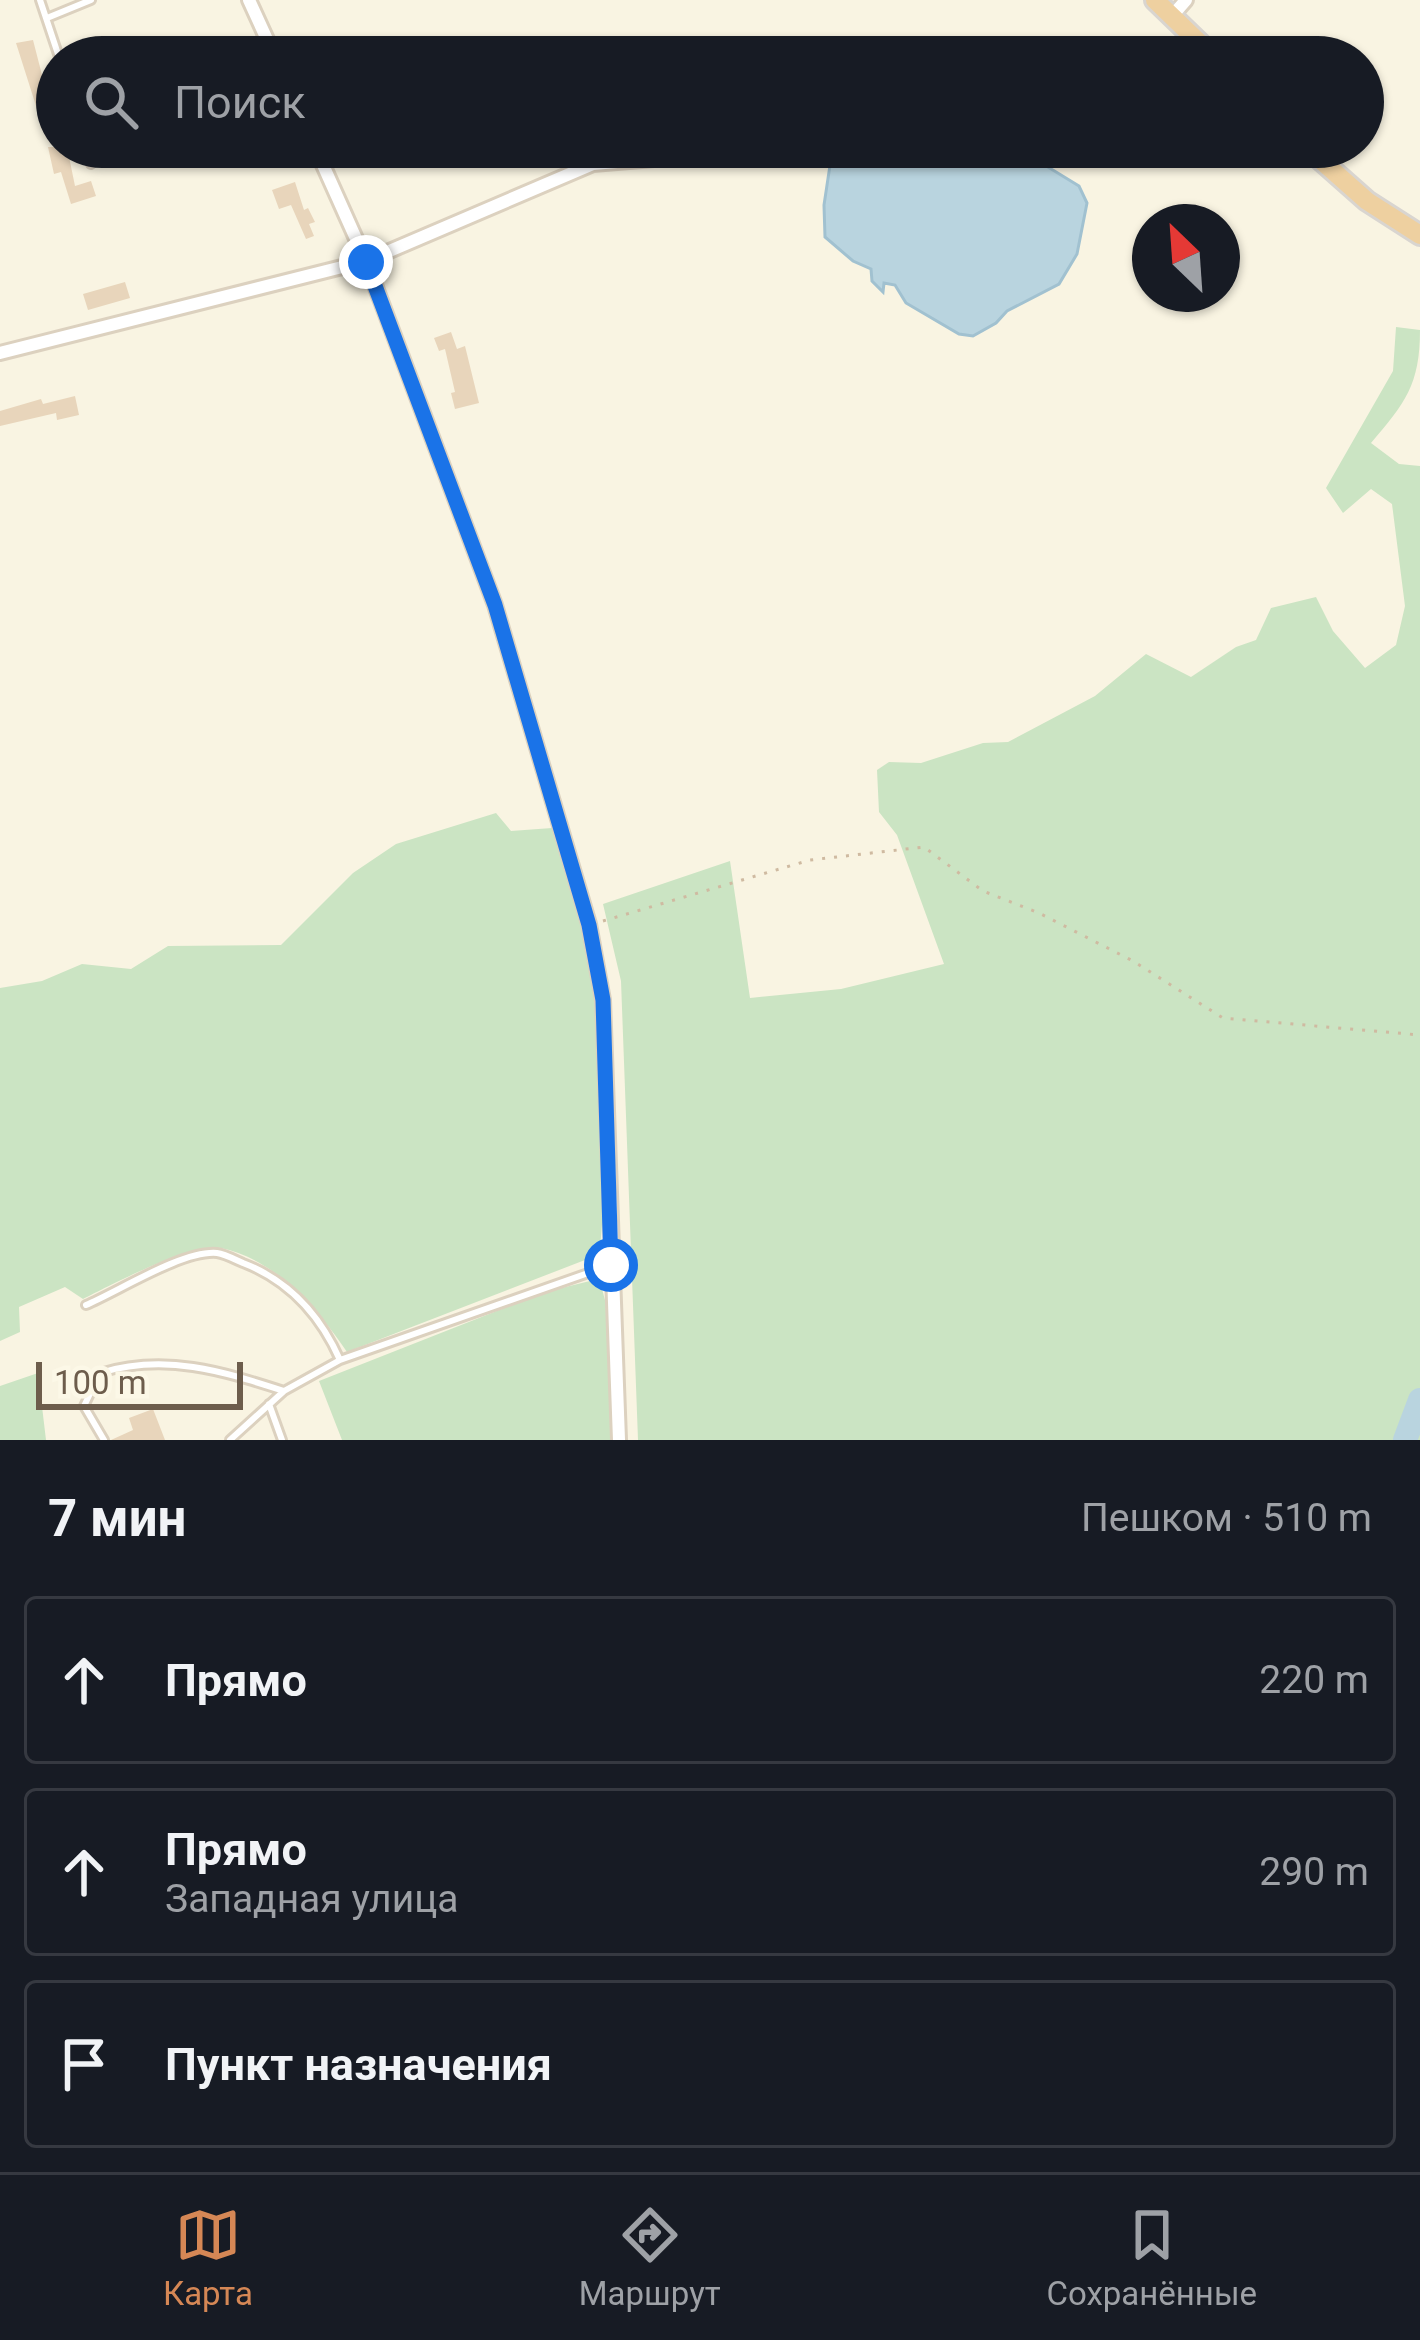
<!DOCTYPE html>
<html lang="ru">
<head>
<meta charset="utf-8">
<style>
	body { margin:0; font-family:Roboto,sans-serif; background:#242831; color:#f1f3f6 }
	.compass { position:absolute; left:1132px; top:204px; width:108px; height:108px; border-radius:50%; background:#171b24; box-shadow:0 3px 9px #0004; rotate:335deg }
	.scale { position:absolute; left:36px; bottom:30px; width:207px; box-sizing:border-box; padding-left:12px; border:6px solid #6d5d4c; border-top:0; font-size:33px; line-height:42px; white-space:nowrap; color:#6d5d4c; -webkit-text-stroke:9px #fcf8e7; paint-order:stroke }
	.stop { position:absolute; width:36px; height:36px; margin:-27px; border:9px solid #1a73e8; border-radius:50%; background:#fff }
	.stop.end { background:#1a73e8; border-color:#fff; box-shadow:0 3px 12px #0008 }
	.list { margin:0; padding:0; list-style:none }
	h2 { display:flex; justify-content:space-between; align-items:center; height:156px; margin:0; padding:0 48px; font-size:51px }
	h2 small { font-size:39px; font-weight:400; color:#9ea1a6 }
	.list li { display:grid; grid-template-columns:78px 1fr auto; gap:36px; align-items:center; box-sizing:border-box; height:168px; margin:0 24px 24px; padding:0 24px; border:3px solid #363941; border-radius:12px }
	.list b { display:block; font-size:45px; white-space:nowrap }
	.list p { margin:0; font-size:39px; white-space:nowrap; color:#9ea1a6 }
	.list em { font-size:39px; font-style:normal; color:#9ea1a6 }
	.icon { flex:none; width:66px; height:66px; fill:none; stroke:currentColor; stroke-width:2; stroke-linecap:round; stroke-linejoin:round }
	.map { position:relative; flex:none; width:1420px; height:1440px; overflow:hidden }
	.search { position:absolute; background:#171b24; box-shadow:0 3px 9px #0004; left:36px; right:36px; top:36px; height:132px; display:flex; align-items:center; gap:30px; box-sizing:border-box; padding:0 42px; border-radius:66px; color:#9ea1a6; font-size:45px }
	.sheet { height:732px; background:#171b24 }
	nav { display:flex; justify-content:space-around; align-items:center; box-sizing:border-box; height:168px; border-top:3px solid #363941; background:#171b24; font-size:33px; color:#9ea1a6 }
	nav a { display:grid; justify-items:center; gap:6px }
	nav .on { color:#d58755 }
	.map>svg:first-child { display:block }
</style>
</head>
<body>
<div class="map">
<svg width="1420" height="1440" viewBox="0 0 1420 1440">
	<rect width="100%" height="100%" fill="#f9f4e2"/>
	<path fill="#cbe4c3" d="M1396,327L1420,330C1420,385 1405,403 1371,443L1399,464L1420,466V1440H638L621,981L603,904L730,861L750,998L841,989L944,964L897,835L879,812L877,770L889,762L921,763L983,743L1008,742L1095,696L1146,654L1191,677L1236,647L1256,640L1271,608L1316,597L1333,631L1365,668L1396,645L1405,606L1392,504L1371,489L1343,513L1326,488L1393,371Z
		M496,813L511,831L552,828L585,931L596,1011L603,1213L600,1248L585,1260L347,1352C318,1309 275,1259 221,1248C192,1242 111,1285 83,1299L65,1287L19,1307L20,1332L0,1341V988L42,981L82,964L131,969L168,946L281,945L353,873L396,844Z
		M590,1281L602,1289L611,1322L615,1440H342L319,1381L545,1292Z
		M38,1373L46,1440H0V1386Z"/>
	<path fill="#b9d4df" stroke="#a1c1d0" stroke-width="3" d="M838,147H1015L1079,186L1087,203L1077,254L1059,284L1007,311L996,323L973,336L959,334L906,303L895,285L884,283L883,292L872,281L871,269L853,261L825,237L824,205L832,152Z"/>
	<g fill="none" stroke-linecap="round" stroke-linejoin="round">
		<path stroke="#b9d4df" stroke-width="24" d="M1405,1440L1420,1400"/>
	</g>
	<path fill="#e8d5bb" d="M33,40L51,110L57,108V128L44,131L16,43Z
		M48,147H67L75,186L91,181L96,196L71,204L61,172L54,174Z
		M295,182L304,210L308,208L315,222L309,224L314,236L306,239L291,205L279,209L272,190Z
		M125,282L130,298L88,310L83,294Z
		M451,332L457,349L465,346L479,403L455,409L451,393L455,392L445,349L439,351L434,338Z
		M75,396L79,415L57,420L56,413L0,426V411L41,399L43,404Z
		M153,1409L165,1440H111L133,1430L129,1418Z"/>
	<g fill="none" stroke-linecap="round" stroke-linejoin="round">
		<defs>
			<path id="service" d="M40,0L59,57
				M47,18L91,0
				M86,147L91,164
				M86,1305C119,1291 183,1250 217,1253C225,1254 236,1260 243,1263C290,1281 320,1315 340,1360
				M269,1404L282,1440
				M104,1440L84,1406L100,1373C165,1353 222,1371 284,1391
				M230,1440L284,1391L340,1360L611,1265"/>
			<path id="minor" d="M249,0L275,57
				M1172,16L1186,0
				M315,147L366,261L495,605L589,924L603,1000L619,1440
				M0,353L366,261L593,164L764,150"/>
			<path id="trunk" d="M1155,0L1214,57
				M1306,147L1367,201L1420,235"/>
		</defs>
		<use href="#service" stroke="#dcd1bf" stroke-width="12"/>
		<use href="#minor" stroke="#dcd1bf" stroke-width="18"/>
		<use href="#trunk" stroke="#d9d5d0" stroke-width="24"/>
		<path stroke="#cfbaa1" stroke-width="3" stroke-dasharray="3 9" stroke-linecap="butt" d="M603,921L810,860L924,847L983,891L1039,913L1133,961L1223,1018L1420,1035"/>
		<use href="#service" stroke="#fff" stroke-width="6"/>
		<use href="#minor" stroke="#fff" stroke-width="12"/>
		<use href="#trunk" stroke="#eed0a0" stroke-width="18"/>
	</g>
	<g fill="none" stroke-linecap="round" stroke-linejoin="round">
		<path stroke="#1a73e8" stroke-width="15" d="M366,262L495,605L589,925L603,1000L611,1265"/>
	</g>
</svg>
<svg class="compass" viewBox="-18 -18 36 36"><path d="M0-13l5 13h-10z" fill="#e53935"/><path d="M0 13l5-13h-10z" fill="#9ea1a6"/></svg>
<div class="scale">100 m</div>
<div class="stop" style="left:611px;top:1265px"></div>
<div class="stop end" style="left:366px;top:262px"></div>
<div class="search"><svg class="icon" aria-label="search" viewBox="0 0 24 24"><circle cx="10" cy="10" r="6"/><path d="M15 15l6 6"/></svg>Поиск</div>
</div>
<section class="sheet">
<h2>7 мин<small>Пешком · 510 m</small></h2>
<ul class="list">
<li><svg class="icon" aria-label="ahead" viewBox="0 0 24 24"><path d="M12 20V5M6 11l6-6 6 6"/></svg><div><b>Прямо</b></div><em>220 m</em></li>
<li><svg class="icon" aria-label="ahead" viewBox="0 0 24 24"><path d="M12 20V5M6 11l6-6 6 6"/></svg><div><b>Прямо</b><p>Западная улица</p></div><em>290 m</em></li>
<li><svg class="icon" aria-label="arrive" viewBox="0 0 24 24"><path d="M6 21V4h12l-3 4 3 4H6"/></svg><div><b>Пункт назначения</b></div></li>
</ul>
</section>
<nav>
<a class="on"><svg class="icon" aria-label="map" viewBox="0 0 24 24"><path d="M3 6l6-2 6 2 6-2v14l-6 2-6-2-6 2zM9 4v14M15 6v14"/></svg>Карта</a>
<a><svg class="icon" aria-label="directions" viewBox="0 0 24 24"><path d="M12 3l9 9-9 9-9-9zM9 14v-3h6M13 9l2 2-2 2"/></svg>Маршрут</a>
<a><svg class="icon" aria-label="saved" viewBox="0 0 24 24"><path d="M7 4h10v16l-5-4-5 4z"/></svg>Сохранённые</a>
</nav>
</body>
</html>
